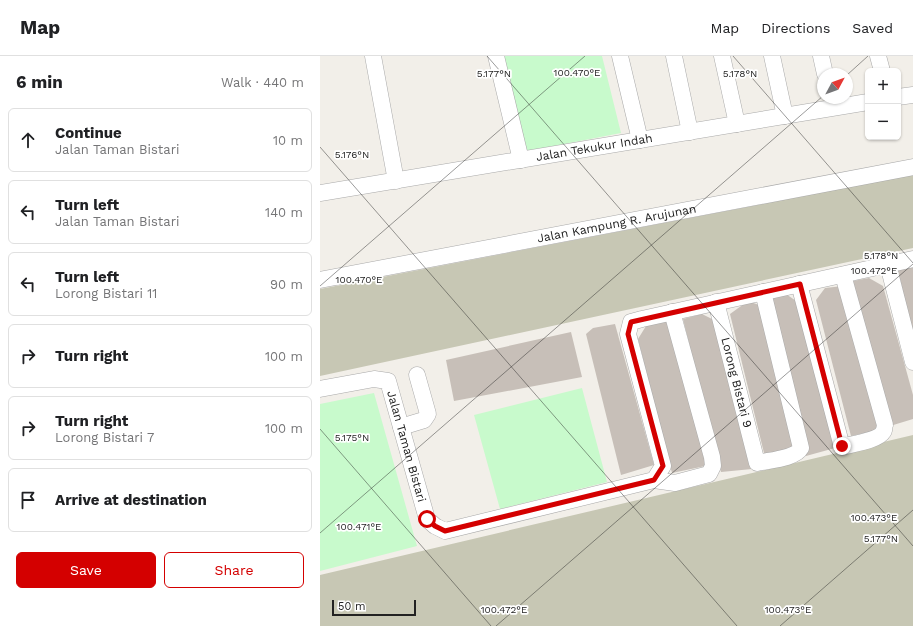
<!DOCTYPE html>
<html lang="en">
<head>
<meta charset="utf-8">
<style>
	body { margin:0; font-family:"Work Sans",sans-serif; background:#f2f2f2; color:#202124 }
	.controls { position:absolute; right:12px; top:12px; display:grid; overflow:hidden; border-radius:6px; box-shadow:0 1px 3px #0004 }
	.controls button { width:36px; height:36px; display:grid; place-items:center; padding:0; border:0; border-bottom:1px solid #e0e0e0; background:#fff; color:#202124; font:20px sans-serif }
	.compass { position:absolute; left:497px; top:12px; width:36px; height:36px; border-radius:50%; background:#fff; box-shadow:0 1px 3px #0004; rotate:49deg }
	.scale { position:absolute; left:12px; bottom:10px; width:84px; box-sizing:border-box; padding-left:4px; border:2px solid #222; border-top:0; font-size:11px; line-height:14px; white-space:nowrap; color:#222; -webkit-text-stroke:3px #fff; paint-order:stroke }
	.stop { position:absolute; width:12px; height:12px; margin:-9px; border:3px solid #d40000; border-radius:50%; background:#fff }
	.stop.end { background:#d40000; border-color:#fff; box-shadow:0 1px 4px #0008 }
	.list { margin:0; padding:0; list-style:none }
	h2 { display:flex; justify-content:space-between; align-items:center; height:52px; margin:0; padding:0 16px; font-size:17px }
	h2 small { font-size:13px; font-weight:400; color:#757577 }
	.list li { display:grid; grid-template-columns:26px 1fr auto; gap:12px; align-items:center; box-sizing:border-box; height:64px; margin:0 8px 8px; padding:0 8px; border:1px solid #e0e0e0; border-radius:6px }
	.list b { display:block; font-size:15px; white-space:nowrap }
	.list p { margin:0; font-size:13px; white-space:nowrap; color:#757577 }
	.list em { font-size:13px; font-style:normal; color:#757577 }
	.actions { display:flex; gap:8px; padding:12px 16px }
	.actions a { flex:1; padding:9px 0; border:1px solid #d40000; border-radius:6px; text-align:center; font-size:14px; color:#d40000 }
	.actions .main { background:#d40000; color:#fff }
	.icon { flex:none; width:22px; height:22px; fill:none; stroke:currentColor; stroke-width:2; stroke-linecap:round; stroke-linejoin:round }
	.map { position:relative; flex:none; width:593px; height:570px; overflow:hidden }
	header { display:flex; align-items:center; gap:24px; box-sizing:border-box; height:56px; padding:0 20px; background:#fff; border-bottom:1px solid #e0e0e0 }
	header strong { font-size:19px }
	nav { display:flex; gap:22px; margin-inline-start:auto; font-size:14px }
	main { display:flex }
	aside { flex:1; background:#fff }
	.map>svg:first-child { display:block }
</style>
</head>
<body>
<header>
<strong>Map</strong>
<nav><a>Map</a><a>Directions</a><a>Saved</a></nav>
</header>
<main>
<aside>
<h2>6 min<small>Walk · 440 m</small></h2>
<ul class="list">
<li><svg class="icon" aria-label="ahead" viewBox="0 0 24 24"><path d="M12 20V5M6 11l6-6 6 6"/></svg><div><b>Continue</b><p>Jalan Taman Bistari</p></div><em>10 m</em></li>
<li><svg class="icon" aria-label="left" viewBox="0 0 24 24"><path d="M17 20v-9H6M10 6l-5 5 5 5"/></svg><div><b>Turn left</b><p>Jalan Taman Bistari</p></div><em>140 m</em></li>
<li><svg class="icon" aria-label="left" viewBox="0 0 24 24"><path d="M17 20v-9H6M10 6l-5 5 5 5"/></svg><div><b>Turn left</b><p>Lorong Bistari 11</p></div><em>90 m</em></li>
<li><svg class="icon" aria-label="right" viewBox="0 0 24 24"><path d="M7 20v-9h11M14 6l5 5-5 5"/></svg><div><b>Turn right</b></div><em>100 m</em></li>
<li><svg class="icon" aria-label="right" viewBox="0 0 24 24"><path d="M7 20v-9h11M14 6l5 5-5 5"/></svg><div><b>Turn right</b><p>Lorong Bistari 7</p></div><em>100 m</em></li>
<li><svg class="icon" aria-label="arrive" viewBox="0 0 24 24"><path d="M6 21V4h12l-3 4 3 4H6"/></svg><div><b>Arrive at destination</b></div></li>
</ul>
<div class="actions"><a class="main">Save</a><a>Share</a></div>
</aside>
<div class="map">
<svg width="593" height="570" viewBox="0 0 593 570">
	<rect width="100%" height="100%" fill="#f2efe9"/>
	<path fill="#c7c7b4" d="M593,119V192L0,320V233Z
		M593,379V570H0V519Z"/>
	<path fill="#c8facc" d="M180,0H282L301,77L203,96Z
		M262,332L287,426L180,453L154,359Z
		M54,337L97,490L0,515V348Z"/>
	<path fill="#c7bfb8" d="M593,211V274H592L578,214Z
		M549,222L563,230L593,339V363L570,370L533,225Z
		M523,230L558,374L531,380L496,244L505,232Z
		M466,238L479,247L515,392L486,400L449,243Z
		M428,245L439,249L476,389L470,396L445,401L410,258Z
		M382,258L396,265L432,413L401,416L363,263Z
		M350,263L390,409L352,417L318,283L326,270Z
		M295,268L334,409L301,419L266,278L273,272Z
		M251,276L262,321L134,345L126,304Z"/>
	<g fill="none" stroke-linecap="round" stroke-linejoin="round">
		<defs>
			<g id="minor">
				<path d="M53,0L76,125"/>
				<path d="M176,0L201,104"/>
				<path d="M300,0L320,84"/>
				<path d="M354,0L370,76"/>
				<path d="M402,0L417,68"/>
				<path d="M452,0L465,60"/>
				<path d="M501,0L505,18"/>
				<path d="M558,0L562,15"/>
				<path d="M578,41L593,39"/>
				<path id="s1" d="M0,137L548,46"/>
				<path d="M568,209L593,306"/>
				<path id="s2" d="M0,224L593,111"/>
				<path d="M479,228L522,391C532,388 559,384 563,376C565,374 564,371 565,369L523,219"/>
				<path id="s3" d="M396,246L437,407C449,404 475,403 481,392L443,236"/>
				<path id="s4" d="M0,333L54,323L68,325L107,463L115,470L125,475L334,424L343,410L308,278L311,266L322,263L593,203"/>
				<path d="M81,371L104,364L108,358L97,319"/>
				<path d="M334,424L355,427L389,418L393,410L392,401L352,256"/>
			</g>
		</defs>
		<use href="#minor" stroke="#a9a9a9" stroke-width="17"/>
		<use href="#minor" stroke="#fff" stroke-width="16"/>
	</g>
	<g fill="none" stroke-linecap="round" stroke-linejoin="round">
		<path stroke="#d40000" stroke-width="5" d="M107,463L115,470L125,475L334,424L343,410L308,278L311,266L480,228L522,390"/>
	</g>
	<path fill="none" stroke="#222" stroke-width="1" stroke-opacity="0.45" d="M167,0L593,490M413,0L593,207M527,19L548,0M0,91L417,570M0,230L265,0M0,373L171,570M0,477L503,40M176,570L593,208M460,570L593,454"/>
	<g text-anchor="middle" stroke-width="3.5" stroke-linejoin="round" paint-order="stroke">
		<g font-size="12" fill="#222" stroke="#fff">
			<text dy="4" stroke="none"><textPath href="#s1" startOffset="278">Jalan Tekukur Indah</textPath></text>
			<text dy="4" stroke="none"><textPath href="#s2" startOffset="302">Jalan Kampung R. Arujunan</textPath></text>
			<text dy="4" stroke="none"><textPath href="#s3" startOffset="83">Lorong Bistari 9</textPath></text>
			<text dy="4" stroke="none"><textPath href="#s4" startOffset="137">Jalan Taman Bistari</textPath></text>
		</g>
	</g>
	<g font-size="10" text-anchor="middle" fill="#222" stroke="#fff" stroke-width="3.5" stroke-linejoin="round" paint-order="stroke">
		<text x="257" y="20">100.470°E</text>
		<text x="174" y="21">5.177°N</text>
		<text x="420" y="21">5.178°N</text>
		<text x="32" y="102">5.176°N</text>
		<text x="561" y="203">5.178°N</text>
		<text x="554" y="218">100.472°E</text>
		<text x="39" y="227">100.470°E</text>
		<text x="32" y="385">5.175°N</text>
		<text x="554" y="465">100.473°E</text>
		<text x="39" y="474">100.471°E</text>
		<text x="561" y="486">5.177°N</text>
		<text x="184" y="557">100.472°E</text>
		<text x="468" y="557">100.473°E</text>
	</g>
</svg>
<div class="controls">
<button>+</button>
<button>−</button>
</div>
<svg class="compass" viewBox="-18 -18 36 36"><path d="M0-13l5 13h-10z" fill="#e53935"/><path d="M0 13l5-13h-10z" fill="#757577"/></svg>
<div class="scale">50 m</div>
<div class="stop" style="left:107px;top:463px"></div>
<div class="stop end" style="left:522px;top:390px"></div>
</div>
</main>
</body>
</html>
